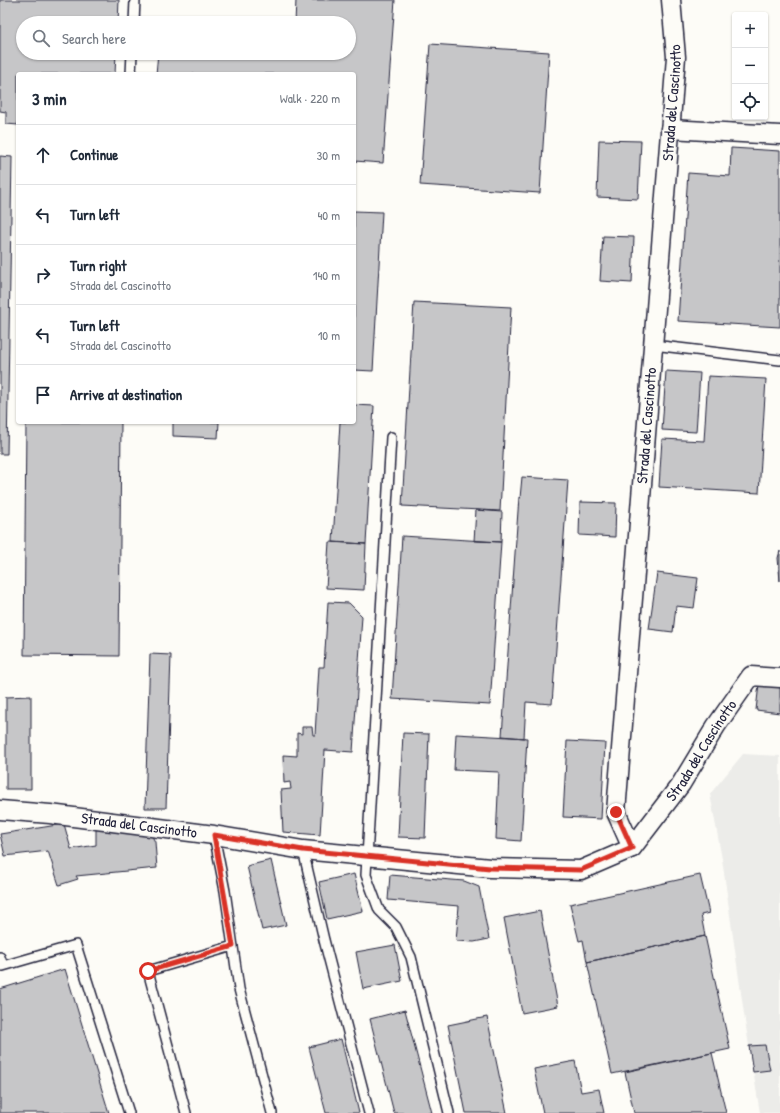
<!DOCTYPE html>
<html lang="en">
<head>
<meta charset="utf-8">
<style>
	body { margin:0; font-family:"Patrick Hand",sans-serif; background:#f2f2f3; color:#1f2937 }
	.controls { position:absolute; right:12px; top:12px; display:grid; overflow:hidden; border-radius:4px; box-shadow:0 1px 3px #0004 }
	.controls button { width:36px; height:36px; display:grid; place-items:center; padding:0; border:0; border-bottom:1px solid #e0e1e3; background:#fff; color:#1f2937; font:20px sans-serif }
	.stop { position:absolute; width:12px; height:12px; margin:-9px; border:3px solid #d93025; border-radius:50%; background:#fff }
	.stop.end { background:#d93025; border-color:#fff; box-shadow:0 1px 4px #0008 }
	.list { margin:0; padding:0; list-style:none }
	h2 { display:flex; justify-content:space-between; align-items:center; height:52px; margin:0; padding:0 16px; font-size:17px }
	h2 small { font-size:13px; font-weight:400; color:#747a83 }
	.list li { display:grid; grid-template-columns:26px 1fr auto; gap:12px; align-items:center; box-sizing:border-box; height:60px; padding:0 16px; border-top:1px solid #e0e1e3 }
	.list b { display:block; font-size:15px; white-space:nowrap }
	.list p { margin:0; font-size:13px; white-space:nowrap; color:#747a83 }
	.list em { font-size:13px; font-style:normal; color:#747a83 }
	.icon { flex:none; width:22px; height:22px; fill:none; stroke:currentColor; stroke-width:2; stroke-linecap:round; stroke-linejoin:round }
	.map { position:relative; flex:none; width:780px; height:1113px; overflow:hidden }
	.search { position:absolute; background:#fff; box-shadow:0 1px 3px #0004; left:16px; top:16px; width:340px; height:44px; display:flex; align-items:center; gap:10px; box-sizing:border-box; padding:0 14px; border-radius:22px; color:#747a83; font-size:15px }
	.panel { position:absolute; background:#fff; box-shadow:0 1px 3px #0004; left:16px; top:72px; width:340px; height:352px; border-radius:4px }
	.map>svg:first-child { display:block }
</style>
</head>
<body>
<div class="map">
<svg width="780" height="1113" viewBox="0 0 780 1113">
	<rect width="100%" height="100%" fill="#fdfcf7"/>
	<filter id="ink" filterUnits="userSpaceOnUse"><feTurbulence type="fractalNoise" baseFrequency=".025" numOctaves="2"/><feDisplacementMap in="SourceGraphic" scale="8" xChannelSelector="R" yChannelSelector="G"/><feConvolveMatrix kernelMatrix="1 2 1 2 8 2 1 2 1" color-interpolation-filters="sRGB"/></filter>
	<g filter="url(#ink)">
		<path fill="#ecece9" d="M743,754L780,756V1113H760L745,1021L722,859L710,794Z"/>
		<path fill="#c6c6c8" stroke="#22223b" d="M0,0H119L118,23H23V53H116L115,74H18V125L6,124V112L0,111Z
			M296,0H395L383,163L354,161V74H156L158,53H349V23H295Z
			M430,44L549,52L540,193L420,185Z
			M599,140L641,141L638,199L597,197Z
			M731,148L780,151V327L678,321L688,173L730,176Z
			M0,156L12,157L7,454H0Z
			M354,211L382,212L373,371L354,370Z
			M603,236L634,237L632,283L600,281Z
			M414,302L511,307L500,511L402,506Z
			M666,371L700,373L696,432L662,430Z
			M708,376L766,379L759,493L659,487L662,439L704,441Z
			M354,405L374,406L366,544L333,542L340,422H354Z
			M26,422H121L119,656L24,655Z
			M173,422H219L218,438L173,436Z
			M522,477L568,480L552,704L526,702L524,738L502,736L519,497L520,498Z
			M580,502L616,503L615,537L579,535Z
			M476,510L502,512L501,542L474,541Z
			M402,536L501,542L490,705L392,699Z
			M329,542L366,544L364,590L326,588Z
			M780,551V581L778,558Z
			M657,573L698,578L694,608L676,606L673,632L649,629Z
			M328,602L349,603L362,616L353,752L325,750L320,835L283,832L281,790L291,789L290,782L284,783L283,755L297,756V733L302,734V727H312L313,735H315L319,667H324Z
			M150,654L171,655L166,808H145Z
			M759,684L780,686V713L756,710Z
			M31,696V789H6V697Z
			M403,733L429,734L425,838L398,837Z
			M456,734L527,738L521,841L496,839L499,772L454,770Z
			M567,741L605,743L601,819L563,817Z
			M64,824L71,849L96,845V829L152,836L155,842L157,868L76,876L78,879L59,885L48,851L5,856L0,834Z
			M271,860L286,925L262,930L247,866Z
			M354,874L363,911L327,919L319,882Z
			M390,875L464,881L479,887L489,939L474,942L456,941L459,906L388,900Z
			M700,875L709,913L701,915L705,936L587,962L583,940L579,941L570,904Z
			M540,911L558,1006L522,1013L504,918Z
			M705,936L730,1049L612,1074L587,962Z
			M395,945L402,981L363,989L356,952Z
			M65,969L109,1113H0V989Z
			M405,1010L432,1113H394L370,1019Z
			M487,1017L507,1113H466L448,1025Z
			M341,1039L359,1113H326L309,1047Z
			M765,1045L770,1070L753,1072L749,1046Z
			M712,1053L726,1113H634L625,1072Z
			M575,1061L581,1092L599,1089L604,1113H543L534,1069Z"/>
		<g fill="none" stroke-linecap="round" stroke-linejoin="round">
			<defs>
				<path id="service" d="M134,23L135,0
					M131,74L132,53
					M653,345L780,360
					M391,437L366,875L379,910L396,927L411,957L449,1113
					M214,835L225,891L239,989L272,1113
					M303,850L324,940L369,1113
					M0,957L3,966L76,945L129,1113
					M186,1113L148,971L233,946"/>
				<g id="minor">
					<path d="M670,129L780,135"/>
					<path id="s1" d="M0,810L50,814L214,835L303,850L490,868L581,870L632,848L681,784L716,726L751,676L780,678"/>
					<path id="s2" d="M632,848L616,812L676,57L671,0"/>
				</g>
			</defs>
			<use href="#service" stroke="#22223b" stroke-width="12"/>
			<use href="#minor" stroke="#22223b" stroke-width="21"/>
			<use href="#service" stroke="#fdfcf7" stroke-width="9"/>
			<use href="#minor" stroke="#fdfcf7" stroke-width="18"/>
		</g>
	</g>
	<g fill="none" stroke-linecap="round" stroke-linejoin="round" filter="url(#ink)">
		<path stroke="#d93025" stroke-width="5" d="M148,971L233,946L214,835L303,850L490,868L581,870L632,848L616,812"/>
	</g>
	<g text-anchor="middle" stroke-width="3.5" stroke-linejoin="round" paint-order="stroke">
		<g font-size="15" fill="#22223b" stroke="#fdfcf7">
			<text dy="5" stroke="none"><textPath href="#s2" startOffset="751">Strada del Cascinotto</textPath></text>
			<text dy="5" stroke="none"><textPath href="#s2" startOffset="427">Strada del Cascinotto</textPath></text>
			<text dy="5" stroke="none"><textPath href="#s1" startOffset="760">Strada del Cascinotto</textPath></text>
			<text dy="5" stroke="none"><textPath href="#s1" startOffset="140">Strada del Cascinotto</textPath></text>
		</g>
	</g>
</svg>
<div class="controls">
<button>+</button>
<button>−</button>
<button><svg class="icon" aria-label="locate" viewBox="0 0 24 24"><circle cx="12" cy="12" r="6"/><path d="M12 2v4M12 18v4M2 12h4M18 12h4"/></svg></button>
</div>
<div class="stop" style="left:148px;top:971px"></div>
<div class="stop end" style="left:616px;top:812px"></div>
<div class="search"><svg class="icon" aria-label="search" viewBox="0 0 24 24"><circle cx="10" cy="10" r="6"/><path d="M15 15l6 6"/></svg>Search here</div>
<section class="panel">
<h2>3 min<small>Walk · 220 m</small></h2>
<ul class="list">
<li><svg class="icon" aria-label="ahead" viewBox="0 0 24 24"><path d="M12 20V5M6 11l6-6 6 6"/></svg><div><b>Continue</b></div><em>30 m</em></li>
<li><svg class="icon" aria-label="left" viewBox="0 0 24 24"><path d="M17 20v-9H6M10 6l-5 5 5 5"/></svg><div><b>Turn left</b></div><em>40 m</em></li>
<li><svg class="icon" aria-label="right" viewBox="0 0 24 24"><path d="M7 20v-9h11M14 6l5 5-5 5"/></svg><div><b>Turn right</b><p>Strada del Cascinotto</p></div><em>140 m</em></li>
<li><svg class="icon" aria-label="left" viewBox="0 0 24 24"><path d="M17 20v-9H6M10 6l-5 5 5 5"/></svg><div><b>Turn left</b><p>Strada del Cascinotto</p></div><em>10 m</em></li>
<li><svg class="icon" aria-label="arrive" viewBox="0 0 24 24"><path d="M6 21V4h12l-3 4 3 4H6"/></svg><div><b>Arrive at destination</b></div></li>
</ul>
</section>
</div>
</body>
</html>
